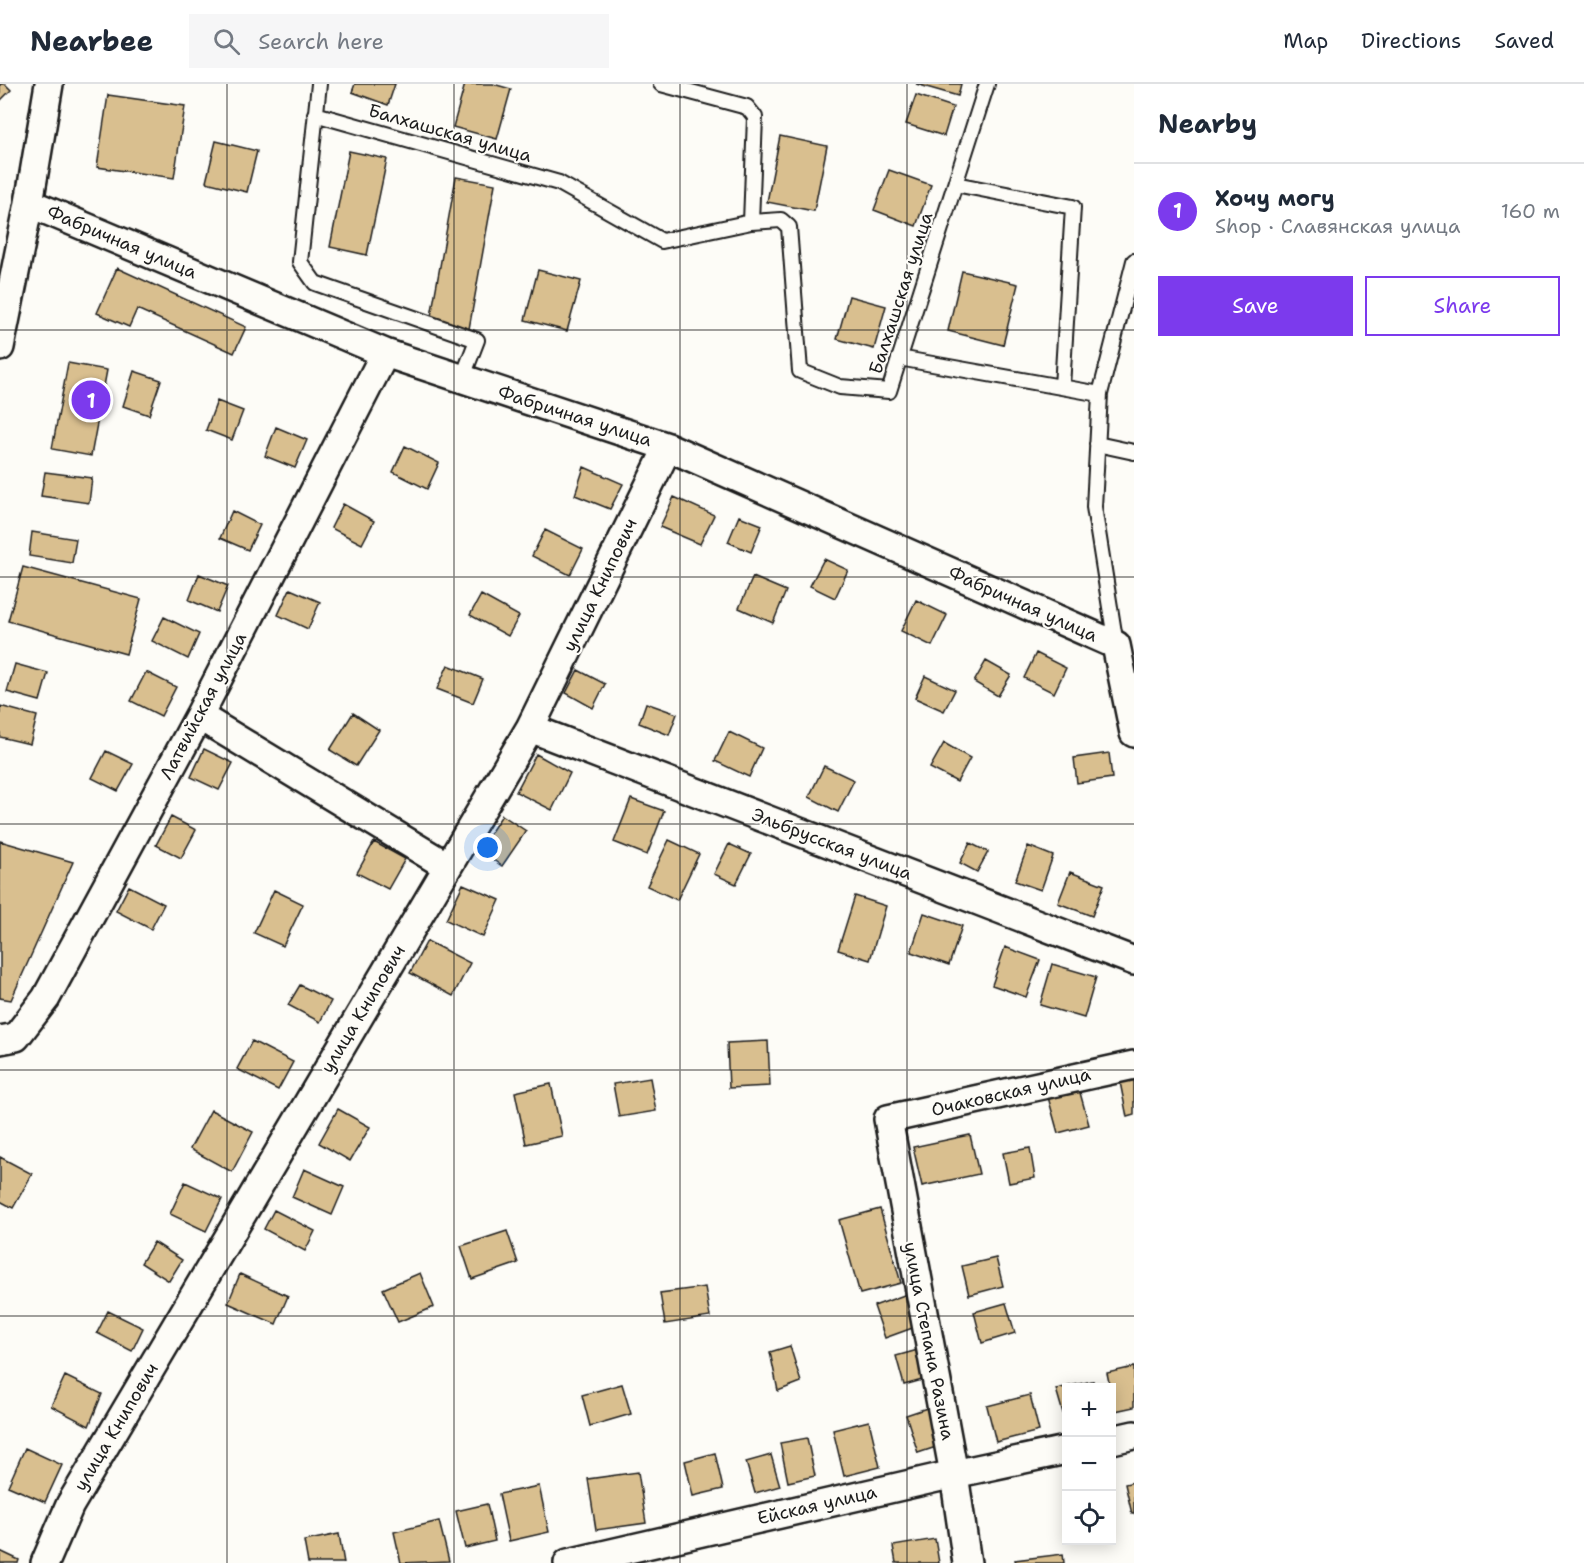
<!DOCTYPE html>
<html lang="en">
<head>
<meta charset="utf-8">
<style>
	body { margin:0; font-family:"Shantell Sans",sans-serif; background:#f6f6f7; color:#1f2937 }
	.controls { position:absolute; right:18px; bottom:18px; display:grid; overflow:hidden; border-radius:0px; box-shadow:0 3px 15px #0003 }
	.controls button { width:54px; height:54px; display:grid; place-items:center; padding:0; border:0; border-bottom:2px solid #e0e1e3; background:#fff; color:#1f2937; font:30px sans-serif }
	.you { position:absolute; left:488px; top:764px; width:21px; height:21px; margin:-15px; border:4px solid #fff; border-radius:50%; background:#1a73e8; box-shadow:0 0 0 9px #1a73e833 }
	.badge { display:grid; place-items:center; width:39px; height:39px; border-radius:50%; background:#7c3aed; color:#fff; font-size:20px; font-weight:700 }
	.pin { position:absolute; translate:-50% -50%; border:3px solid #fff; box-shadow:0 2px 6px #0006 }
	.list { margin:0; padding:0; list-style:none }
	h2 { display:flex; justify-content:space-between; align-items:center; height:78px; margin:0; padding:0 24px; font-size:26px }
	h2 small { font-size:20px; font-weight:400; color:#747a83 }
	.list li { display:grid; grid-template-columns:39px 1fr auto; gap:18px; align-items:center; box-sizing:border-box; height:96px; padding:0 24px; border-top:2px solid #e0e1e3 }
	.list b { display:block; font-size:22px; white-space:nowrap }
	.list p { margin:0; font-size:20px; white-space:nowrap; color:#747a83 }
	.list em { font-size:20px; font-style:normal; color:#747a83 }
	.actions { display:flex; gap:12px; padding:18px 24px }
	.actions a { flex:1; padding:14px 0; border:2px solid #7c3aed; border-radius:0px; text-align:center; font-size:21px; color:#7c3aed }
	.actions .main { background:#7c3aed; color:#fff }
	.icon { flex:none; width:33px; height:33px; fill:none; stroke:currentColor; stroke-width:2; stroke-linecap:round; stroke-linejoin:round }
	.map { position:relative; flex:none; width:1134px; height:1479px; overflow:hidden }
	header { display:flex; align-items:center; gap:36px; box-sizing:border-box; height:84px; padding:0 30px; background:#fff; border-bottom:2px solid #e0e1e3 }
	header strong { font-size:28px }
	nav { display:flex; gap:33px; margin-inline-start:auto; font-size:21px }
	.search { width:420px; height:54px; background:#f6f6f7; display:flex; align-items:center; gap:15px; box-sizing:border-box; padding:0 21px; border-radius:0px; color:#747a83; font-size:22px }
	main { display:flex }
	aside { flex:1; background:#fff }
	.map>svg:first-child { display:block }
</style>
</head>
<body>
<header>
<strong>Nearbee</strong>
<div class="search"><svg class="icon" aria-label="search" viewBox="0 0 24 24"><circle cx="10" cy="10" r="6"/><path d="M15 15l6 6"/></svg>Search here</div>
<nav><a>Map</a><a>Directions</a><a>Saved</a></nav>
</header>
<main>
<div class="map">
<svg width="1134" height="1479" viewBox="0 0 1134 1479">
	<rect width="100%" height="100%" fill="#fdfcf7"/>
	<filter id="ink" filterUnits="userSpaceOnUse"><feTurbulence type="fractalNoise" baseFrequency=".0167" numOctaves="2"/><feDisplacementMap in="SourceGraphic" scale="12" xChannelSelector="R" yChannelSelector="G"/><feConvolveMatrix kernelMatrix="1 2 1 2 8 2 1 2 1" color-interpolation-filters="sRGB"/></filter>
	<g filter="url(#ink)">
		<path fill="#d9bf8f" stroke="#1c1c1c" stroke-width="1.5" d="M0,0H5L11,6L0,17Z
			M355,0H395L388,21L352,8Z
			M465,0H493L511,5L497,55L453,43Z
			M916,0H961L958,12Z
			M108,11L185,22L174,94L97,83Z
			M916,11L953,23L944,52L906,40Z
			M780,52L827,62L814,127L767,118Z
			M216,57L257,67L247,108L206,98Z
			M349,67L387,75L367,171L330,163Z
			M889,86L931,101L916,142L874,126Z
			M456,93L495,100L469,245L430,238Z
			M117,184L246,243L234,269L137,225L129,243L97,229Z
			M538,186L581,197L567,247L525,236Z
			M962,187L1018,200L1003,261L948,247Z
			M849,212L886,222L874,265L837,255Z
			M68,279L107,286L91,372L52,365Z
			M134,287L161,296L149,331L123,322Z
			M217,317L243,327L232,356L206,346Z
			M276,343L307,356L295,384L265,372Z
			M405,362L439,379L427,405L393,388Z
			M584,383L623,400L610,425L575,411Z
			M45,388L92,394L89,419L41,412Z
			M674,413L714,431L700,460L660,443Z
			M343,420L374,437L362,460L331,444Z
			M232,427L260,441L248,466L220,454Z
			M739,432L762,441L751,468L728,458Z
			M545,446L583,465L570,491L532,472Z
			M32,448L76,455L72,479L29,472Z
			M824,475L848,486L835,514L810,502Z
			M23,483L141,515L126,570L8,537Z
			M199,490L228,502L217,528L189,516Z
			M753,493L786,507L773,539L739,524Z
			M290,505L320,518L308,545L278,531Z
			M481,511L519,532L508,552L470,531Z
			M916,516L947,531L932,562L901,547Z
			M164,533L199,550L188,575L152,557Z
			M1036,569L1066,584L1054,609L1024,594Z
			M986,577L1011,591L998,612L974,598Z
			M15,580L48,589L40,617L7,608Z
			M448,581L483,595L473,619L437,605Z
			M578,586L605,600L593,624L566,609Z
			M146,588L176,603L161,632L131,617Z
			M925,592L955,606L944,627L915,614Z
			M646,619L677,630L669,651L639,639Z
			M0,622L37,632L30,660L0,653Z
			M353,629L379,646L356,682L330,666Z
			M729,648L762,664L749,693L715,677Z
			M944,659L970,674L957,698L930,684Z
			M204,665L233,679L219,706L191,693Z
			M106,667L133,680L118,707L92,694Z
			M1109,669L1112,694L1077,699L1074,674Z
			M536,670L570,689L552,726L516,708Z
			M824,682L854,696L838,728L809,713Z
			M631,715L664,727L647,771L614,758Z
			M502,731L526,747L502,782L479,766Z
			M171,733L196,746L181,774L156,761Z
			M669,756L699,770L677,816L647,802Z
			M0,757L73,778L11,916L0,914Z
			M374,758L405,775L388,805L357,789Z
			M970,759L988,768L977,788L960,779Z
			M729,760L751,770L736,800L714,790Z
			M1028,762L1053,772L1041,806L1015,797Z
			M1070,788L1104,801L1092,832L1058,819Z
			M463,800L500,816L483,853L446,836Z
			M129,802L164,820L151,845L116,827Z
			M274,806L303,820L283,862L254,849Z
			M855,812L886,822L870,876L838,866Z
			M924,829L962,842L949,881L911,868Z
			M427,857L470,879L453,912L410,889Z
			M1005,863L1040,876L1026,913L992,901Z
			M1052,880L1096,893L1084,934L1040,921Z
			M300,901L331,917L320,938L288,921Z
			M252,957L293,978L278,1006L237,985Z
			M768,957L770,1002L729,1004L727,959Z
			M1134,990V1031L1127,1033L1119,993Z
			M650,994L656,1027L619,1033L613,1000Z
			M551,1000L562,1052L526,1060L515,1008Z
			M1079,1005L1089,1041L1058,1049L1048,1013Z
			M338,1025L370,1043L350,1077L319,1059Z
			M211,1026L253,1048L232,1088L190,1065Z
			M970,1051L979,1090L922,1102L913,1063Z
			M1030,1064L1035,1094L1009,1099L1003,1069Z
			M0,1073L32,1090L13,1124L0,1117Z
			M304,1085L344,1103L332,1131L292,1113Z
			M185,1098L222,1115L206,1147L170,1130Z
			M880,1125L901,1199L860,1210L839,1136Z
			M274,1126L315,1147L305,1167L264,1145Z
			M507,1147L518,1179L472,1195L461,1162Z
			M154,1158L182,1176L169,1197L141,1179Z
			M996,1174L1003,1202L969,1211L962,1182Z
			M420,1189L434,1223L398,1238L383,1205Z
			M240,1190L288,1212L276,1240L228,1219Z
			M705,1203L710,1233L665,1240L660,1209Z
			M907,1210L918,1242L885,1254L874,1222Z
			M1006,1219L1015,1249L982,1259L974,1228Z
			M108,1227L143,1244L132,1267L97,1249Z
			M790,1262L801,1298L778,1307L770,1268Z
			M925,1264L933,1293L904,1301L896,1272Z
			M1134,1283V1323L1115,1327L1107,1289Z
			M65,1292L102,1310L89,1342L51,1322Z
			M1093,1297L1095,1304H1066L1065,1336L1056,1305Z
			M622,1300L631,1330L590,1342L582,1311Z
			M1030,1311L1039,1347L996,1358L987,1322Z
			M936,1321L948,1359L918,1369L906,1331Z
			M869,1337L880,1383L844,1392L833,1346Z
			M807,1354L815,1392L788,1398L780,1359Z
			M25,1364L62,1381L45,1418L8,1402Z
			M715,1369L723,1405L693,1412L685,1377Z
			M771,1371L780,1402L755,1409L746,1378Z
			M638,1388L646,1439L596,1446L588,1395Z
			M1134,1398V1430H1132L1125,1400Z
			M539,1402L549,1448L509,1457L499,1410Z
			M487,1420L495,1457L465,1464L456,1427Z
			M439,1437L449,1477L401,1479L394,1448Z
			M339,1450L344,1479H308L304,1457Z
			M935,1455L939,1479H896L893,1462Z
			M0,1467L19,1476L18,1479H0Z
			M1063,1470L1064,1479H1016L1015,1476Z"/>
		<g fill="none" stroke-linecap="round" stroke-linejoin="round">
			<defs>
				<path id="service" d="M319,0L300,178L315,199L477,256L462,295
					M661,0L747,23L755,33L751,138
					M315,30L559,99L662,157L751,138L781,136L789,143L800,287L840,303L889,307L987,0
					M955,100L1073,123L1062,303
					M899,274L1100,310L1094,423L1116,561
					M1100,310L1134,177
					M1097,360L1134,368"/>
				<path id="minor" d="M29,119L385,269L668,363L1116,561L1134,649
					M0,263L29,119L49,0
					M199,632L447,782
					M530,644L1134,877
					M0,956L16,953L46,914L199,632L385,269
					M1112,1356L1134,1351
					M45,1479L70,1421L530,644L668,363
					M568,1479L954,1390L1066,1366
					M967,1479L954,1390L888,1035L1134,981"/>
			</defs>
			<use href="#service" stroke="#1c1c1c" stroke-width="18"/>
			<use href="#minor" stroke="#1c1c1c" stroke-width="32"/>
			<use href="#service" stroke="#fdfcf7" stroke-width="14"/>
			<use href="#minor" stroke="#fdfcf7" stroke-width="27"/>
		</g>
	</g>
	<path fill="none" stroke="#1c1c1c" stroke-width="1.5" stroke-opacity="0.55" d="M227,0V1479M454,0V1479M680,0V1479M907,0V1479M0,246H1134M0,493H1134M0,740H1134M0,986H1134M0,1232H1134"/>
	<g text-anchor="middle" stroke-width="4.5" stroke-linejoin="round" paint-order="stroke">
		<g font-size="18" fill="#1c1c1c" stroke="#fdfcf7">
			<text transform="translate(450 49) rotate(16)" y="6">Балхашская улица</text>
			<text transform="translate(122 158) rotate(23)" y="6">Фабричная улица</text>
			<text transform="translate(901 209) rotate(-72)" y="6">Балхашская улица</text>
			<text transform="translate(575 332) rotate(18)" y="6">Фабричная улица</text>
			<text transform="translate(600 501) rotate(-64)" y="6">улица Книпович</text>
			<text transform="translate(1023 520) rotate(24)" y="6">Фабричная улица</text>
			<text transform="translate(203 622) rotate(-62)" y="6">Латвийская улица</text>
			<text transform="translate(832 760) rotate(21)" y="6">Эльбрусская улица</text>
			<text transform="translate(363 925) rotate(-59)" y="6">улица Книпович</text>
			<text transform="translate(1011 1008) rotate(-13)" y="6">Очаковская улица</text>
			<text transform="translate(929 1257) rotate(79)" y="6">улица Степана Разина</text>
			<text transform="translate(116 1343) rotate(-59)" y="6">улица Книпович</text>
			<text transform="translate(817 1421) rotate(-13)" y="6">Ейская улица</text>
		</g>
	</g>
</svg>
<div class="controls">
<button>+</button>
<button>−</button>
<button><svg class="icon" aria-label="locate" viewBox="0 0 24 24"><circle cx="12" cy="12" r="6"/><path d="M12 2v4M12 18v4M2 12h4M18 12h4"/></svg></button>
</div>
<div class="you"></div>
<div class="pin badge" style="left:91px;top:316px">1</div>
</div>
<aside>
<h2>Nearby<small></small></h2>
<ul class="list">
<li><span class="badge">1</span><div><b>Хочу могу</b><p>Shop · Славянская улица</p></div><em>160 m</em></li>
</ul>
<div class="actions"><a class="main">Save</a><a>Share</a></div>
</aside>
</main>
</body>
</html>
